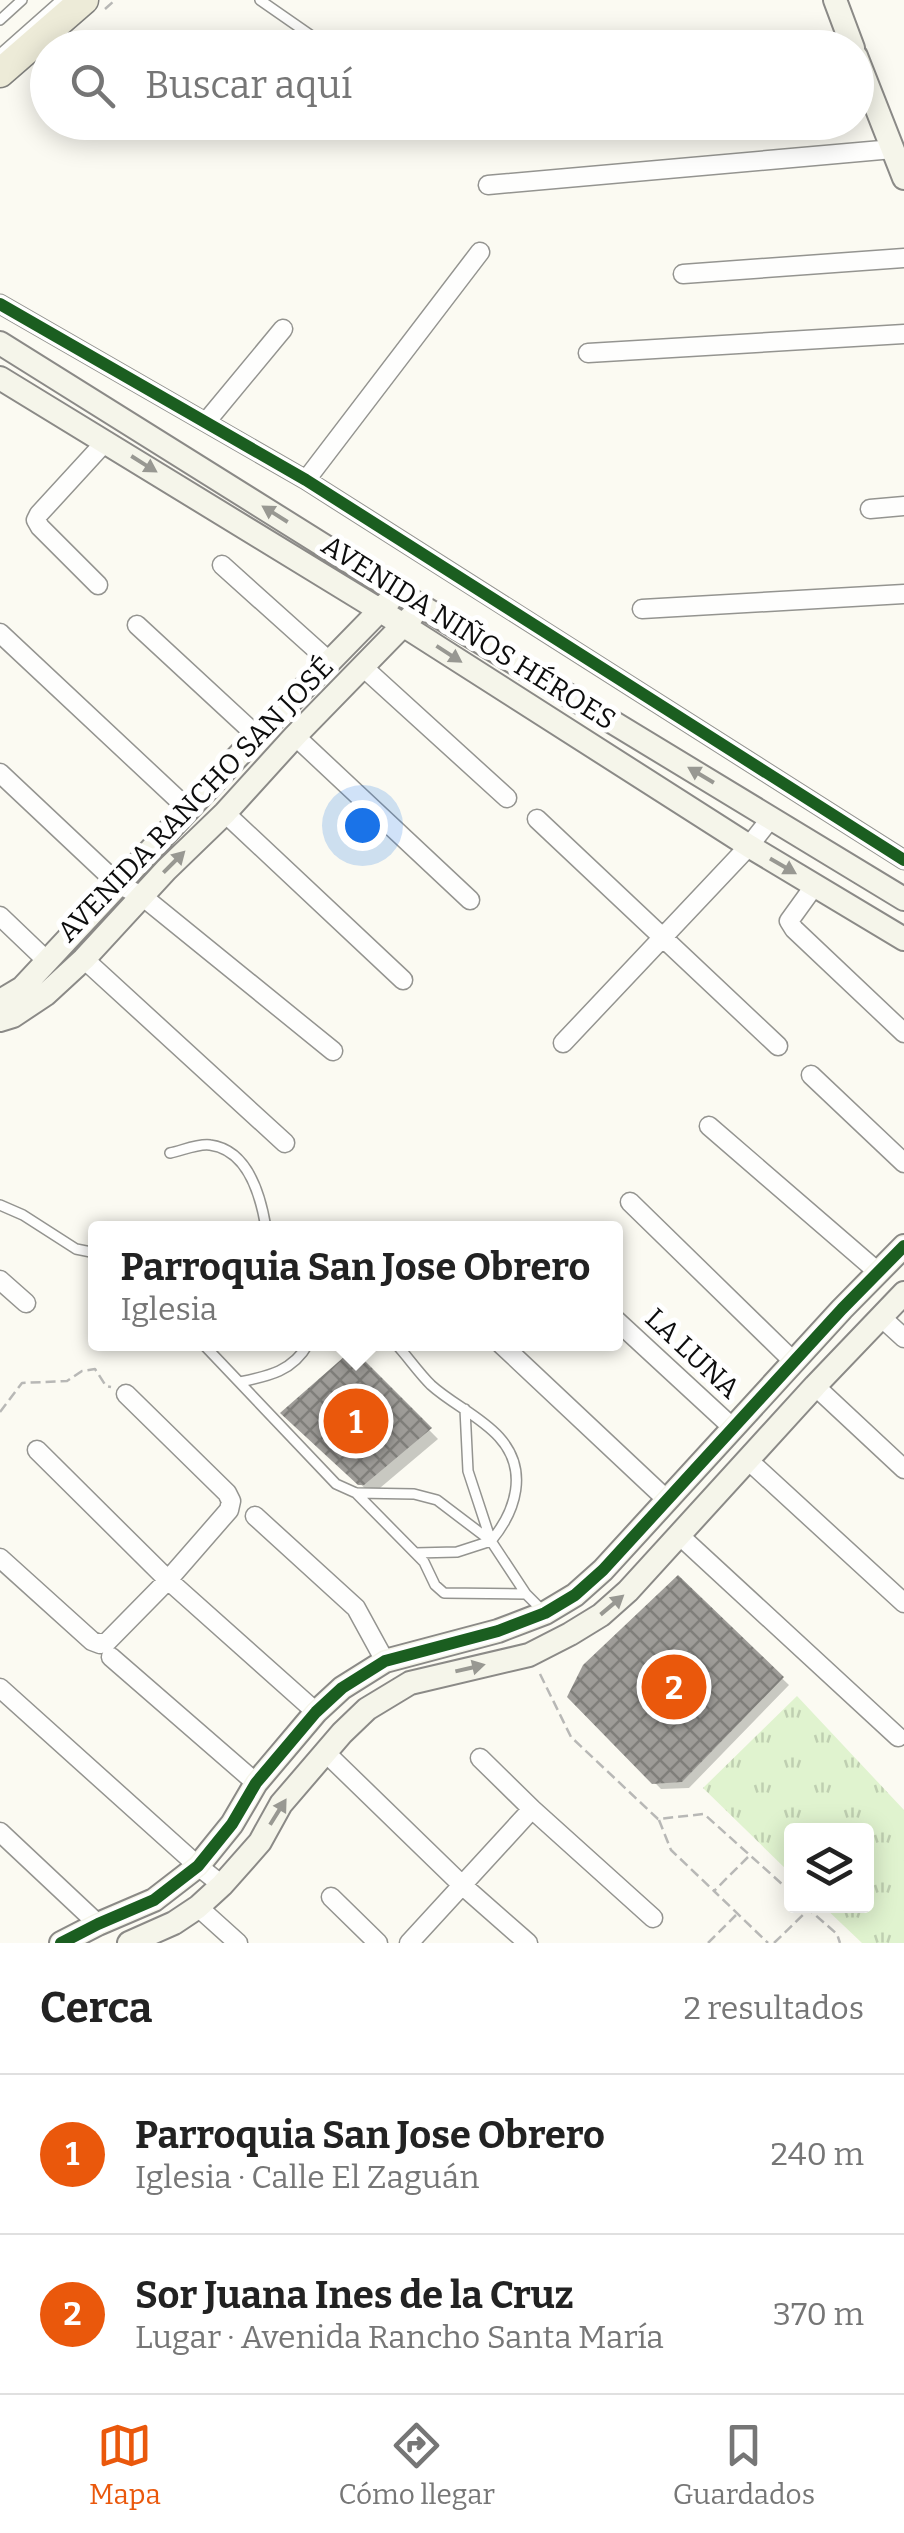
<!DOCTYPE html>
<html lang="es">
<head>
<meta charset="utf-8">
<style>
	body { margin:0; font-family:Bitter,serif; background:#f2f2f2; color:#222 }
	.controls { position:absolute; right:30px; bottom:30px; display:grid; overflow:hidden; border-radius:10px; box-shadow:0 5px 25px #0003 }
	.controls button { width:90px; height:90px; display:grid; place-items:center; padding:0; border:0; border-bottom:2px solid #e0e0e0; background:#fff; color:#222; font:50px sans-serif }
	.you { position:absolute; left:362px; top:825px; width:35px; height:35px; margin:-25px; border:8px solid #fff; border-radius:50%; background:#1a73e8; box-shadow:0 0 0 15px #1a73e833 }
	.badge { display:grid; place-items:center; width:65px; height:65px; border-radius:50%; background:#ea580c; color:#fff; font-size:32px; font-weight:700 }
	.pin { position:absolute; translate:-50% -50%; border:5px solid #fff; box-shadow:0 2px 10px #0006 }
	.popup { position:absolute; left:88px; top:1221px; width:535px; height:130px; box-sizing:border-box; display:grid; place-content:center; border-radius:10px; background:#fff; filter:drop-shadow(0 2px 8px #0005); font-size:32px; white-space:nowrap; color:#767676 }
	.popup b { font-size:38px; color:#222 }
	.popup::after { content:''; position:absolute; left:50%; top:100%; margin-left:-20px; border:20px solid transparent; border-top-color:#fff }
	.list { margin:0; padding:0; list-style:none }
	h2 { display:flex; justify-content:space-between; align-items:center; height:130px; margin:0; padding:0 40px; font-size:42px }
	h2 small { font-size:32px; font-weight:400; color:#767676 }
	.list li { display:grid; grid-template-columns:65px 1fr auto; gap:30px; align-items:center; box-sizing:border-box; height:160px; padding:0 40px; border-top:2px solid #e0e0e0 }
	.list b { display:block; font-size:38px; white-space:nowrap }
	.list p { margin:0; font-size:32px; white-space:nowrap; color:#767676 }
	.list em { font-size:32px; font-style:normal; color:#767676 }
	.icon { flex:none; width:55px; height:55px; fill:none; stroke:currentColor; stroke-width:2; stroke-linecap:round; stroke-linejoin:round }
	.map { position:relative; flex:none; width:904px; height:1943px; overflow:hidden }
	.search { position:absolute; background:#fff; box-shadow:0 5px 25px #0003; left:30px; right:30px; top:30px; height:110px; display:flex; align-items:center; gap:25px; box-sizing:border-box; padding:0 35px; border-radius:55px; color:#767676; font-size:38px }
	.sheet { height:450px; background:#fff }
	nav { display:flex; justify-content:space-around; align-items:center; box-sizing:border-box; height:140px; border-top:2px solid #e0e0e0; background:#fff; font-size:28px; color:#767676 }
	nav a { display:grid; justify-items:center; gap:5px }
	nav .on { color:#ea580c }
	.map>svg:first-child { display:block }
</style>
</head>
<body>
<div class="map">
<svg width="904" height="1943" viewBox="0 0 904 1943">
	<defs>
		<pattern id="park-tufts" width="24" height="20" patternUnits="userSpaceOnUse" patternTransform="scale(2.5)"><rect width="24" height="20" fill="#e0f3cf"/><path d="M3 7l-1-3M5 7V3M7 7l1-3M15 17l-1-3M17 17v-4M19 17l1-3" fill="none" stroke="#bfcfb1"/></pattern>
		<pattern id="building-cross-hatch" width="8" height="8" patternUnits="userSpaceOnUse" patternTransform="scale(2.5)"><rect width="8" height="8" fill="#9e9c98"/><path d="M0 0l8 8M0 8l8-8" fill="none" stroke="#7f7e7a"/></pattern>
	</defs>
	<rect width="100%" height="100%" fill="#fbfaf2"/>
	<path fill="url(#park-tufts)" d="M797,1696L904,1810V1943H862L823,1906H866V1830H792L791,1874L703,1788Z"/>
	<path fill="#0003" d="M353,1353L438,1439L374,1493H370L284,1413Z
		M678,1579L789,1685L689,1788L661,1789L570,1696Z"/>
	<path fill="url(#building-cross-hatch)" d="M353,1349L432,1428L364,1485H358L280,1413Z
		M678,1575L784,1677L682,1782L652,1784L567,1697L583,1665Z"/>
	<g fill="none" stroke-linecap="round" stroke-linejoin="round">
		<defs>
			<path id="lane" d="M260,0L329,48
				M0,20L22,0
				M0,54L61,0
				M170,1153C181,1151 199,1143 210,1145C249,1150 261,1197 266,1228
				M0,1205L23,1215L76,1249L96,1253
				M203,1344L336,1484L356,1493L424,1562L435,1585L444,1593L526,1594L543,1611
				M396,1344C408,1357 418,1372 431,1385C452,1404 480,1416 499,1437C529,1470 516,1511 491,1541
				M240,1382C269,1376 293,1371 308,1344
				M357,1493L414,1494L437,1500L491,1541L526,1594
				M415,1553L457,1552L491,1541L468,1471L465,1409"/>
			<path id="street" d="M488,185L893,149
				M683,274L904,258
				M0,304L306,480L904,860
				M588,353L904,334
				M206,422L283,329
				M306,480L480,252
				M870,509L904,506
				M222,565L330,662
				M98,585L40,527L36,520L39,514L106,441
				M642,609L904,594
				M137,625L257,736
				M0,633L188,809
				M363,667L507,798
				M295,736L470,900
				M0,773L118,884L142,896L333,1051
				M225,813L403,980
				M537,819L778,1046
				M815,885L789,921L794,929L904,1033
				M0,916L46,960
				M84,959L285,1143
				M563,1043L749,846L771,818
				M811,1075L904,1163
				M709,1126L878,1272
				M630,1202L794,1362
				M0,1280L26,1303
				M881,1317L904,1338
				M616,1320L733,1428
				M501,1344L666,1499
				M815,1386L904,1469
				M37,1450L168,1580L316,1712
				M748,1460L904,1603
				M255,1516L356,1608L385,1661
				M679,1535L898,1737
				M0,1558L92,1641L100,1644L108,1641L168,1580L229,1510L231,1501L227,1493L126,1394
				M111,1657L256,1783
				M0,1688L198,1866L222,1885
				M325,1752L462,1885L528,1943
				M480,1758L532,1809L653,1918
				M0,1832L98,1924
				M331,1897L378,1943
				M198,1907L238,1943
				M409,1943L532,1809"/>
			<path id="secondary" d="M835,0L853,48
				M856,56L904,178
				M0,343L398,592L904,899
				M0,378L381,611L749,846L904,939
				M0,1001L22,988L257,736L389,601
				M0,1020L13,1016L46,994L84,959L166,870L225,813L295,736L413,615
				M61,1943L98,1924L154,1900L198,1866L232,1824L256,1783L316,1712L342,1688L385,1661L498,1631L545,1613L575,1595L603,1570L842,1309L904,1246
				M129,1943L174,1923L198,1907L222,1885L260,1842L281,1804L342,1733L367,1709L410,1683L529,1655L570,1634L601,1615L628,1591L815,1386L904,1293"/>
			<path id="primary" d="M0,73L84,0"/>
		</defs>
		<use href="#lane" stroke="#949490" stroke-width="12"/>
		<use href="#street" stroke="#949490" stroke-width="21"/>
		<use href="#secondary" stroke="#8b8a87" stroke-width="26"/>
		<use href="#primary" stroke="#81817d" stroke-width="31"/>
		<path stroke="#b8b8b6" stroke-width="2.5" stroke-dasharray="10 5" stroke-linecap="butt" d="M105,9L115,0
			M0,1412L22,1383L67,1381L82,1371L95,1369L106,1386L111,1387
			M540,1674L571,1737L658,1819L704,1814L792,1893
			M659,1820L671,1850L714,1891
			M748,1857L714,1891L768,1943
			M805,1906L837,1934L840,1943
			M708,1943L736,1915
			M774,1943L808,1910"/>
		<use href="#lane" stroke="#fefefd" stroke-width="9"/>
		<use href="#street" stroke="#fefefd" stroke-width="18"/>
		<use href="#secondary" stroke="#f5f5ea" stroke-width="22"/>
		<use href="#primary" stroke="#edebd8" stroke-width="28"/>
		<defs>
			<path id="cycleway" d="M0,304L306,480L904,860
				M61,1943L98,1924L154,1900L198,1866L232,1824L256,1783L316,1712L342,1688L385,1661L498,1631L545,1613L575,1595L603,1570L842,1309L904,1246"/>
		</defs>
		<use href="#cycleway" stroke="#fff" stroke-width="19"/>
		<use href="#cycleway" stroke="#1b5e20" stroke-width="12"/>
	</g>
	<defs><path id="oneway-solid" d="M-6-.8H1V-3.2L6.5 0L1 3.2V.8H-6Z" transform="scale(2.5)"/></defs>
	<g fill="#989892">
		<use href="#oneway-solid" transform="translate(144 464) rotate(32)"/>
		<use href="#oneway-solid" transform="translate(275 514) rotate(-148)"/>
		<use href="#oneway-solid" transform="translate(449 654) rotate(33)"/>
		<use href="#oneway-solid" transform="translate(701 775) rotate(-149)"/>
		<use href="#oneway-solid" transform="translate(174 862) rotate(-45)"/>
		<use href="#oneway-solid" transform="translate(783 866) rotate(30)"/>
		<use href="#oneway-solid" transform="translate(612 1605) rotate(-40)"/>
		<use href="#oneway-solid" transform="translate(470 1668) rotate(-13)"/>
		<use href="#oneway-solid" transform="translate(278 1812) rotate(-58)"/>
	</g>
	<g text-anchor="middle" stroke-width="10" stroke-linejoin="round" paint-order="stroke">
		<g font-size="28" fill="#0d0d0d" stroke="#fff">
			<text transform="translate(469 632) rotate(32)" y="10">AVENIDA NIÑOS HÉROES</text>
			<text transform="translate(195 799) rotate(-46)" y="10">AVENIDA RANCHO SAN JOSÉ</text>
			<text transform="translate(693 1353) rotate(43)" y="10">LA LUNA</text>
		</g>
	</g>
</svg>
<div class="controls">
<button><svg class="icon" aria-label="layers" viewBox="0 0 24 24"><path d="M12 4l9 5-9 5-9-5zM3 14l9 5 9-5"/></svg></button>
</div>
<div class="you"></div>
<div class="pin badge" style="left:356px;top:1421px">1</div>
<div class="popup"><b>Parroquia San Jose Obrero</b>Iglesia</div>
<div class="pin badge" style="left:674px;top:1687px">2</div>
<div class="search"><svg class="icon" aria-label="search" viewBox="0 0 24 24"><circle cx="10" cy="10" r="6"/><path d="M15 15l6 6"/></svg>Buscar aquí</div>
</div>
<section class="sheet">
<h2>Cerca<small>2 resultados</small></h2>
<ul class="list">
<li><span class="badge">1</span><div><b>Parroquia San Jose Obrero</b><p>Iglesia · Calle El Zaguán</p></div><em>240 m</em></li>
<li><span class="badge">2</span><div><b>Sor Juana Ines de la Cruz</b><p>Lugar · Avenida Rancho Santa María</p></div><em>370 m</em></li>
</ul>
</section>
<nav>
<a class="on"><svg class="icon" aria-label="map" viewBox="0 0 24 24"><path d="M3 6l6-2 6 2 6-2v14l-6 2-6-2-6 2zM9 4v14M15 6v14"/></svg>Mapa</a>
<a><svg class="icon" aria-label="directions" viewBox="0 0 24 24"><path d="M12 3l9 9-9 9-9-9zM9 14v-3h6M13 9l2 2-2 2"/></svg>Cómo llegar</a>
<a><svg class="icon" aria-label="saved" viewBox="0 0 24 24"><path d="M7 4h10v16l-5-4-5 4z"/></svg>Guardados</a>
</nav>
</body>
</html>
